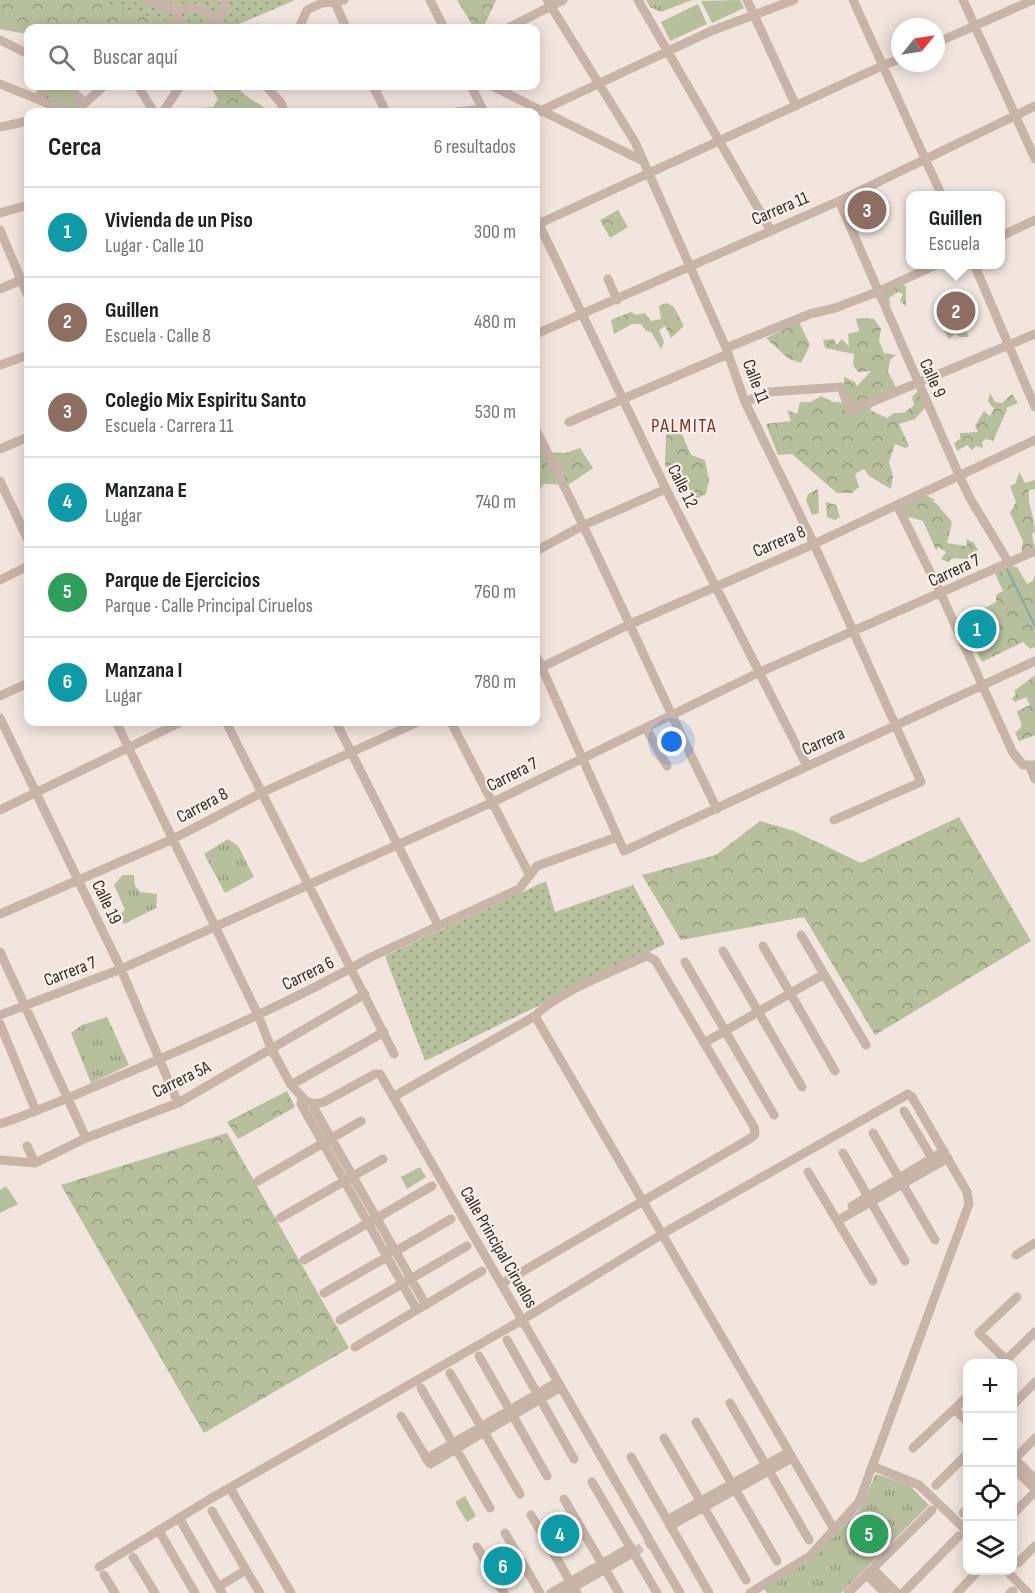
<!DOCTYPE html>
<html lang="es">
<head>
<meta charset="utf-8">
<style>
	body { margin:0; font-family:"Sofia Sans Condensed",sans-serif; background:#f2f2f2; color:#202124 }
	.controls { position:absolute; right:18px; bottom:18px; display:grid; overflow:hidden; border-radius:12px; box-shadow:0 3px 15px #0003 }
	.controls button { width:54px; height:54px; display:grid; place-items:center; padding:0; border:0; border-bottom:2px solid #e0e0e0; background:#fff; color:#202124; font:30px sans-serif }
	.compass { position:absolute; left:891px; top:18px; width:54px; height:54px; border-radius:50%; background:#fff; box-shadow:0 3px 15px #0003; rotate:60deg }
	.you { position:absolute; left:672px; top:742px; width:21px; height:21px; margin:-15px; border:4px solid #fff; border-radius:50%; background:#1a73e8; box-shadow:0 0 0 9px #1a73e833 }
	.badge { display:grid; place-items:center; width:39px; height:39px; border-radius:50%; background:#7c3aed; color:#fff; font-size:20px; font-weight:700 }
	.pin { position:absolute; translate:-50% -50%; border:3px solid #fff; box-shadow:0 2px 6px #0006 }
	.popup { position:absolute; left:906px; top:191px; width:99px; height:78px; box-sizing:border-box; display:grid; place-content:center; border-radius:12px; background:#fff; filter:drop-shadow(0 2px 4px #0005); font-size:20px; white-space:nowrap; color:#757577 }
	.popup b { font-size:22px; color:#202124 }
	.popup::after { content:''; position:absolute; left:50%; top:100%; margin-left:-12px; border:12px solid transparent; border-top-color:#fff }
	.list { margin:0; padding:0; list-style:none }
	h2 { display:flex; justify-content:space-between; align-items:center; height:78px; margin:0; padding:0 24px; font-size:26px }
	h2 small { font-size:20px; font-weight:400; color:#757577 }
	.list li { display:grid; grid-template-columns:39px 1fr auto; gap:18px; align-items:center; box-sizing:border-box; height:90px; padding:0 24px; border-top:2px solid #e0e0e0 }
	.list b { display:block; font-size:22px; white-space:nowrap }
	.list p { margin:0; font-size:20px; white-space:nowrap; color:#757577 }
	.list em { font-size:20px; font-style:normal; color:#757577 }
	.icon { flex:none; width:33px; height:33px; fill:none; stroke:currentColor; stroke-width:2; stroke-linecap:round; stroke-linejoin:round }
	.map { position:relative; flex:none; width:1035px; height:1593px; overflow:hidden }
	.search { position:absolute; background:#fff; box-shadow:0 3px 15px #0003; left:24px; top:24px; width:516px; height:66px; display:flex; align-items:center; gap:15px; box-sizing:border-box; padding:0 21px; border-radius:12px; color:#757577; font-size:22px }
	.panel { position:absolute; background:#fff; box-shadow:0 3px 15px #0003; left:24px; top:108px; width:516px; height:618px; border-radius:12px }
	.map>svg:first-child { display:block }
</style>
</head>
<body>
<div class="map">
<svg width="1035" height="1593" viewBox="0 0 1035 1593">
	<defs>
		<pattern id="grass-dots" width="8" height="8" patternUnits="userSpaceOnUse" patternTransform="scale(1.5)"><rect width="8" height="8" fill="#b7bf9d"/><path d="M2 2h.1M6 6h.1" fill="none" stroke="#969b80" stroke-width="1.8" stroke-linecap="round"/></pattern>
		<pattern id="forest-crowns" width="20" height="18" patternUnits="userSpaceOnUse" patternTransform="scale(1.5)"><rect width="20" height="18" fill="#b7bf9d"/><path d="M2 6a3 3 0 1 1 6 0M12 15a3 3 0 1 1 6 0" fill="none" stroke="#969b80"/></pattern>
		<pattern id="park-tufts" width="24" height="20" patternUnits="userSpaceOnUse" patternTransform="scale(1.5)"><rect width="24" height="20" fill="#b7bf9d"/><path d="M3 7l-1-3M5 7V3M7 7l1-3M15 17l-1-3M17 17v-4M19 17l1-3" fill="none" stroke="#969b80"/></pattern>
	</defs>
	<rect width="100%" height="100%" fill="#f1e5dd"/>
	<path fill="url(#grass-dots)" d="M48,0H295L230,28H113Z
		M546,881L555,912L633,885L665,944L425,1061L385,956Z"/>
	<path fill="url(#forest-crowns)" d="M0,0H98L174,24L178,28H28V34L4,30L0,29Z
		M457,0H496L485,24L474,28Z
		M215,86H237C245,99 258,101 269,112H197L202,108L213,107L218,99L213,91Z
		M618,210L628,227L610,238L600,220Z
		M902,285L906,286V306L900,301L903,294L898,292L889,298L890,305H887L883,293Z
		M667,303L674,307L684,326L671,338L665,326L659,330L664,342L661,349L651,332L646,331L641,324H632L614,334L611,320L631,312L636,315L645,313L651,321L661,319L659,306Z
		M863,318L874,319L881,329L879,341L884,353L896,355L890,360L888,372L897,389L874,403L870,410L887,418L894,413H904L914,405L912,397L918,391L925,408L915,419L899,424L909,446L905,448L895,444L889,462L893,476L891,489L869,476L864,469L855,474L859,487L852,493H837L792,454L778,455L766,424L791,421L787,410L797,414L800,402H811L821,396L833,402L844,403V377L855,382L857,386L871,371L858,372L853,365L854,354L825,348L823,340L834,339L836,345L842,339L849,346L848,334L859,331L856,319Z
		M955,318L965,327L969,337H960L955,334L949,339L944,331L951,321L955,326Z
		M799,322L810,345L801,363L789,359L766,338Z
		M990,393L995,402L1002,403L1012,394L1018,403L1006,408L1007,410L993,441L986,439L982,442L983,448L976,446L972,450L967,445L957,451L954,443L960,439V433L978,432L975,426L984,411L990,416L994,409L988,401Z
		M666,431L682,434L691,455L705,460L709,480L706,494L695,499L683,477L665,466Z
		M537,438L547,452L565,453L580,448L593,468L568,485L544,484L536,496Z
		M1019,472L1025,483L1035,480V489L1029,490C1027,505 1035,517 1035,532L1032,534L1035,550L1021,553L1023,541L1010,513L1016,502L1010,486L1016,483Z
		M818,489L819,513L812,515L806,500L808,494Z
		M924,494L935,500L932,502L936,503L952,522L947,543L967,546L966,539L974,543L978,550L968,559L952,558L948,562L941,559L946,552L939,547L936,550L923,521L905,516L899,505Z
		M826,502L836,505L840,517L835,520L827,517Z
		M1011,566L1017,567L1027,584L1033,581L1035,575V647L1030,649L1023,642L982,662L977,652L992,642L984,632L982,619L969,625L965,618L996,602V595L1003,591L995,574Z
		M1035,675V735L1019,741L1015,733L1022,726L1017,711L1030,705L1026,697L1015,702L1012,699L1016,694L1014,691Z
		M959,817L1031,941L875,1035L804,917L681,940L642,875L716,855L760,821L794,831L861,863Z
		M287,1091L295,1107L238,1139L227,1122Z
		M227,1133L349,1348L204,1433L61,1185Z"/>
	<path fill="url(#park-tufts)" d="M646,0H692L661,12L650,7Z
		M40,86H62L80,102L74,108L35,98Z
		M228,839L238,846L254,877L225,893L204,854Z
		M123,875H134L135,886L140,892L157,894L156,908L124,924L119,915L125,910L114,885Z
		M107,1017L129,1065L91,1083L71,1033L82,1025Z
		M876,1474L909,1485L929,1505L841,1593H767L764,1589L814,1557L859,1510Z"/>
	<path fill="#b7bf9d" d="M740,0L744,8L712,23L701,1Z
		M698,4L707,24L670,41L661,22Z
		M420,1167L426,1177L407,1189L401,1177Z
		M6,1186L18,1204L0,1213V1190Z
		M465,1496L476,1516L467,1522L455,1502Z"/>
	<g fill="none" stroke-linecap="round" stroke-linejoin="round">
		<path stroke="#7dadaa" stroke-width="2" d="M1006,567L1035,626"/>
		<path stroke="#ccc0b9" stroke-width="9" stroke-dasharray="9 4.5" stroke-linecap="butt" d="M634,1552L648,1544"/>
		<path stroke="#c9b4a9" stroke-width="9" d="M146,0L173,8H200L225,28
			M334,0L346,28
			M430,0L444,28
			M547,0L635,142L726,348L745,402L814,544L921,782L834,820
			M638,0L770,229
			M747,0L796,106
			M853,0L942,196
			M963,0L1035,159
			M173,8L183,28
			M218,27L225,0
			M299,28L307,10L322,3L344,0
			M508,28L563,0
			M0,40L28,54
			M936,43L1033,0
			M0,84L64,110L78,112
			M67,86L84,102
			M138,86L154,112
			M266,86L281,103L284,112
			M373,86L386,112
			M471,86L484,112
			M492,86L641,160
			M38,99L44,86
			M76,111L104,86
			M163,112L180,86
			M456,112L482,109
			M536,113L711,31L794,0
			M0,127L28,121
			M839,201L959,475L971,500L1009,563
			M0,213L28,205
			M536,218L666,489L807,766
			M536,225L884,65L900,59
			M0,230L28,296
			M1001,236L1035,220
			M974,264L1035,407
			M608,279L617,300
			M0,289L28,277
			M536,334L839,201L1035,106
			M726,348L810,314L835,308L877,292L938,264
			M0,365L28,355
			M745,402L769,392L841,387L850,411L1035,334
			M569,422L728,354
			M536,430C600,554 655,684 717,809
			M0,449L28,437
			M0,481L28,540
			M897,505L941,594L1013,753L1023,765H1035
			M536,551L582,526L666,489
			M0,580L28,566
			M536,655L624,851L1035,661
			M536,670L628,625L814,544L1035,440
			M0,696L28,683
			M0,718L121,969L178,1103
			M116,722L258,1015L271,1048L291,1085L306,1101L314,1104L324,1102L375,1074H380L680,1593
			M226,722L394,1054
			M336,722L438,925
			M451,722L529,874
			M646,728L667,766
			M1029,765L1035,779
			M0,810L181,722
			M0,914L173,839L263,792L418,722
			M801,935L866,1045
			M763,946L835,1071
			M723,951L802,1087
			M0,952L86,1138
			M685,962L774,1115
			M0,1015L121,969L493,802L760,672L1035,551
			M535,1016L835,1531
			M0,1024L36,1111
			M704,1043L824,974
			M291,1085L384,1032
			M393,1097L535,1016C558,992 615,970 647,956L655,960L754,1127L755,1134L751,1138L501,1284
			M302,1098L301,1104L417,1310
			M311,1103L426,1305
			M904,1111L935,1163
			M0,1124C45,1109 88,1089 132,1071C213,1036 295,1000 371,957L519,889L537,866L617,837
			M873,1133L935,1240
			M27,1146L35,1163
			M843,1153L905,1261
			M0,1160L35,1163L86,1138L178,1103L365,994
			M808,1172L873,1281
			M258,1181L361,1121
			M852,1206L944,1151
			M280,1218L383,1159
			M837,1221L948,1158
			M1016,1255L1035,1243
			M304,1260L432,1186
			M324,1293L387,1257L389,1250L396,1251L451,1219
			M340,1320L467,1246
			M507,1340L574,1459
			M355,1347L482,1271
			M479,1356L547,1476
			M1006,1360L979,1333L1017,1297
			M1002,1364L1035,1332
			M450,1373L520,1494
			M421,1388L490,1508
			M730,1403L809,1540
			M1012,1406L1035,1382
			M954,1409L968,1422
			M401,1416L430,1464L561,1387
			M696,1422L777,1561
			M664,1438L746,1580
			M913,1448L968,1396
			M1012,1456L1035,1479
			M631,1457L709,1593
			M426,1459L556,1383
			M1012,1462L1035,1438
			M872,1466L919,1485L968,1532
			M1012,1467L1035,1489
			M592,1482L657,1593
			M936,1485L968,1453
			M230,1488L291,1593
			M564,1499L619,1593
			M212,1511L246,1570L218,1587
			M963,1513L968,1508
			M531,1515L577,1593
			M1012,1515L1035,1492
			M179,1518L222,1593
			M667,1520L789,1452
			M670,1526L792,1458
			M159,1531L195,1593
			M505,1533L540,1593
			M477,1547L504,1593
			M133,1557L155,1593
			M1018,1563L1035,1546
			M99,1567L210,1499L522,1320L669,1230L908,1094L912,1097L967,1192L969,1204L859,1502L810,1556L750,1593
			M873,1569L897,1593
			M246,1570L260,1593
			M1006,1570L1028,1593
			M104,1575L115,1593
			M867,1575L885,1593
			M551,1593L631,1547
			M564,1593L634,1552
			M848,1593L932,1510
			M903,1593L959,1536
			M957,1593L979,1570
			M1010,1593L1013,1591"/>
	</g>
	<g text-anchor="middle" stroke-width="4.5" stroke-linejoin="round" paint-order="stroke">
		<g font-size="18" fill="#362b29" stroke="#f9f0e9">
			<text transform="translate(780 208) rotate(-23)" y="6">Carrera 11</text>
			<text transform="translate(933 378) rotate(66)" y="6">Calle 9</text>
			<text transform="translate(756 381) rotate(69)" y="6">Calle 11</text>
			<text transform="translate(683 486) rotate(63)" y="6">Calle 12</text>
			<text transform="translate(779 541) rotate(-23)" y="6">Carrera 8</text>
			<text transform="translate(954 570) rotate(-25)" y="6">Carrera 7</text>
			<text transform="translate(823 741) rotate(-24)" y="6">Carrera</text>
			<text transform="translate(512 774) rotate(-27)" y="6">Carrera 7</text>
			<text transform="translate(202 805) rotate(-28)" y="6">Carrera 8</text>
			<text transform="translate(107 902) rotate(64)" y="6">Calle 19</text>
			<text transform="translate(70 971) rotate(-21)" y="6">Carrera 7</text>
			<text transform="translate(308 973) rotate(-26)" y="6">Carrera 6</text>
			<text transform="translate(181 1079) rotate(-26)" y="6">Carrera 5A</text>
			<text transform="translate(499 1247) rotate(60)" y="6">Calle Principal Ciruelos</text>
		</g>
		<g font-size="20" letter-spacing="1.5" fill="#813225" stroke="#f9f0e9">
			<text x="684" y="432">PALMITA</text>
		</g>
	</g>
</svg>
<div class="controls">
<button>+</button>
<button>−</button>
<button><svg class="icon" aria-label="locate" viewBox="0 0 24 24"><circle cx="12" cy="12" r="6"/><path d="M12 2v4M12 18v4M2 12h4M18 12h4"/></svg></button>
<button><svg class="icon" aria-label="layers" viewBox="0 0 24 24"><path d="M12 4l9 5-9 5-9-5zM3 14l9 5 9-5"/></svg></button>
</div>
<svg class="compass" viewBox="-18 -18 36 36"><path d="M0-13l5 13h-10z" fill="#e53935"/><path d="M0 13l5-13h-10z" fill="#757577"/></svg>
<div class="you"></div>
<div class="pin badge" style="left:977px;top:629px;background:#0f9aa8">1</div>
<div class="pin badge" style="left:956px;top:311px;background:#8d6e63">2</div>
<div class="popup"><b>Guillen</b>Escuela</div>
<div class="pin badge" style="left:867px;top:210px;background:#8d6e63">3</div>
<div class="pin badge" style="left:560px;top:1534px;background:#0f9aa8">4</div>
<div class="pin badge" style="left:869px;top:1534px;background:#2e9e5b">5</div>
<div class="pin badge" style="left:503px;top:1566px;background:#0f9aa8">6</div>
<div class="search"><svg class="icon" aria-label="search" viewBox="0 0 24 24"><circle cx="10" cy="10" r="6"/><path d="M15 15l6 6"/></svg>Buscar aquí</div>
<section class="panel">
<h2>Cerca<small>6 resultados</small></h2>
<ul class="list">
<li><span class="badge" style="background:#0f9aa8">1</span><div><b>Vivienda de un Piso</b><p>Lugar · Calle 10</p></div><em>300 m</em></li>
<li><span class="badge" style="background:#8d6e63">2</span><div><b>Guillen</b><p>Escuela · Calle 8</p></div><em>480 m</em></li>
<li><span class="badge" style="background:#8d6e63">3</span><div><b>Colegio Mix Espiritu Santo</b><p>Escuela · Carrera 11</p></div><em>530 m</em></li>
<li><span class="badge" style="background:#0f9aa8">4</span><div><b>Manzana E</b><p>Lugar</p></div><em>740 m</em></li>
<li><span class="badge" style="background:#2e9e5b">5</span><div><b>Parque de Ejercicios</b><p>Parque · Calle Principal Ciruelos</p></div><em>760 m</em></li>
<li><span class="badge" style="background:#0f9aa8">6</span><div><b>Manzana I</b><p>Lugar</p></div><em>780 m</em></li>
</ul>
</section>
</div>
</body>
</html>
